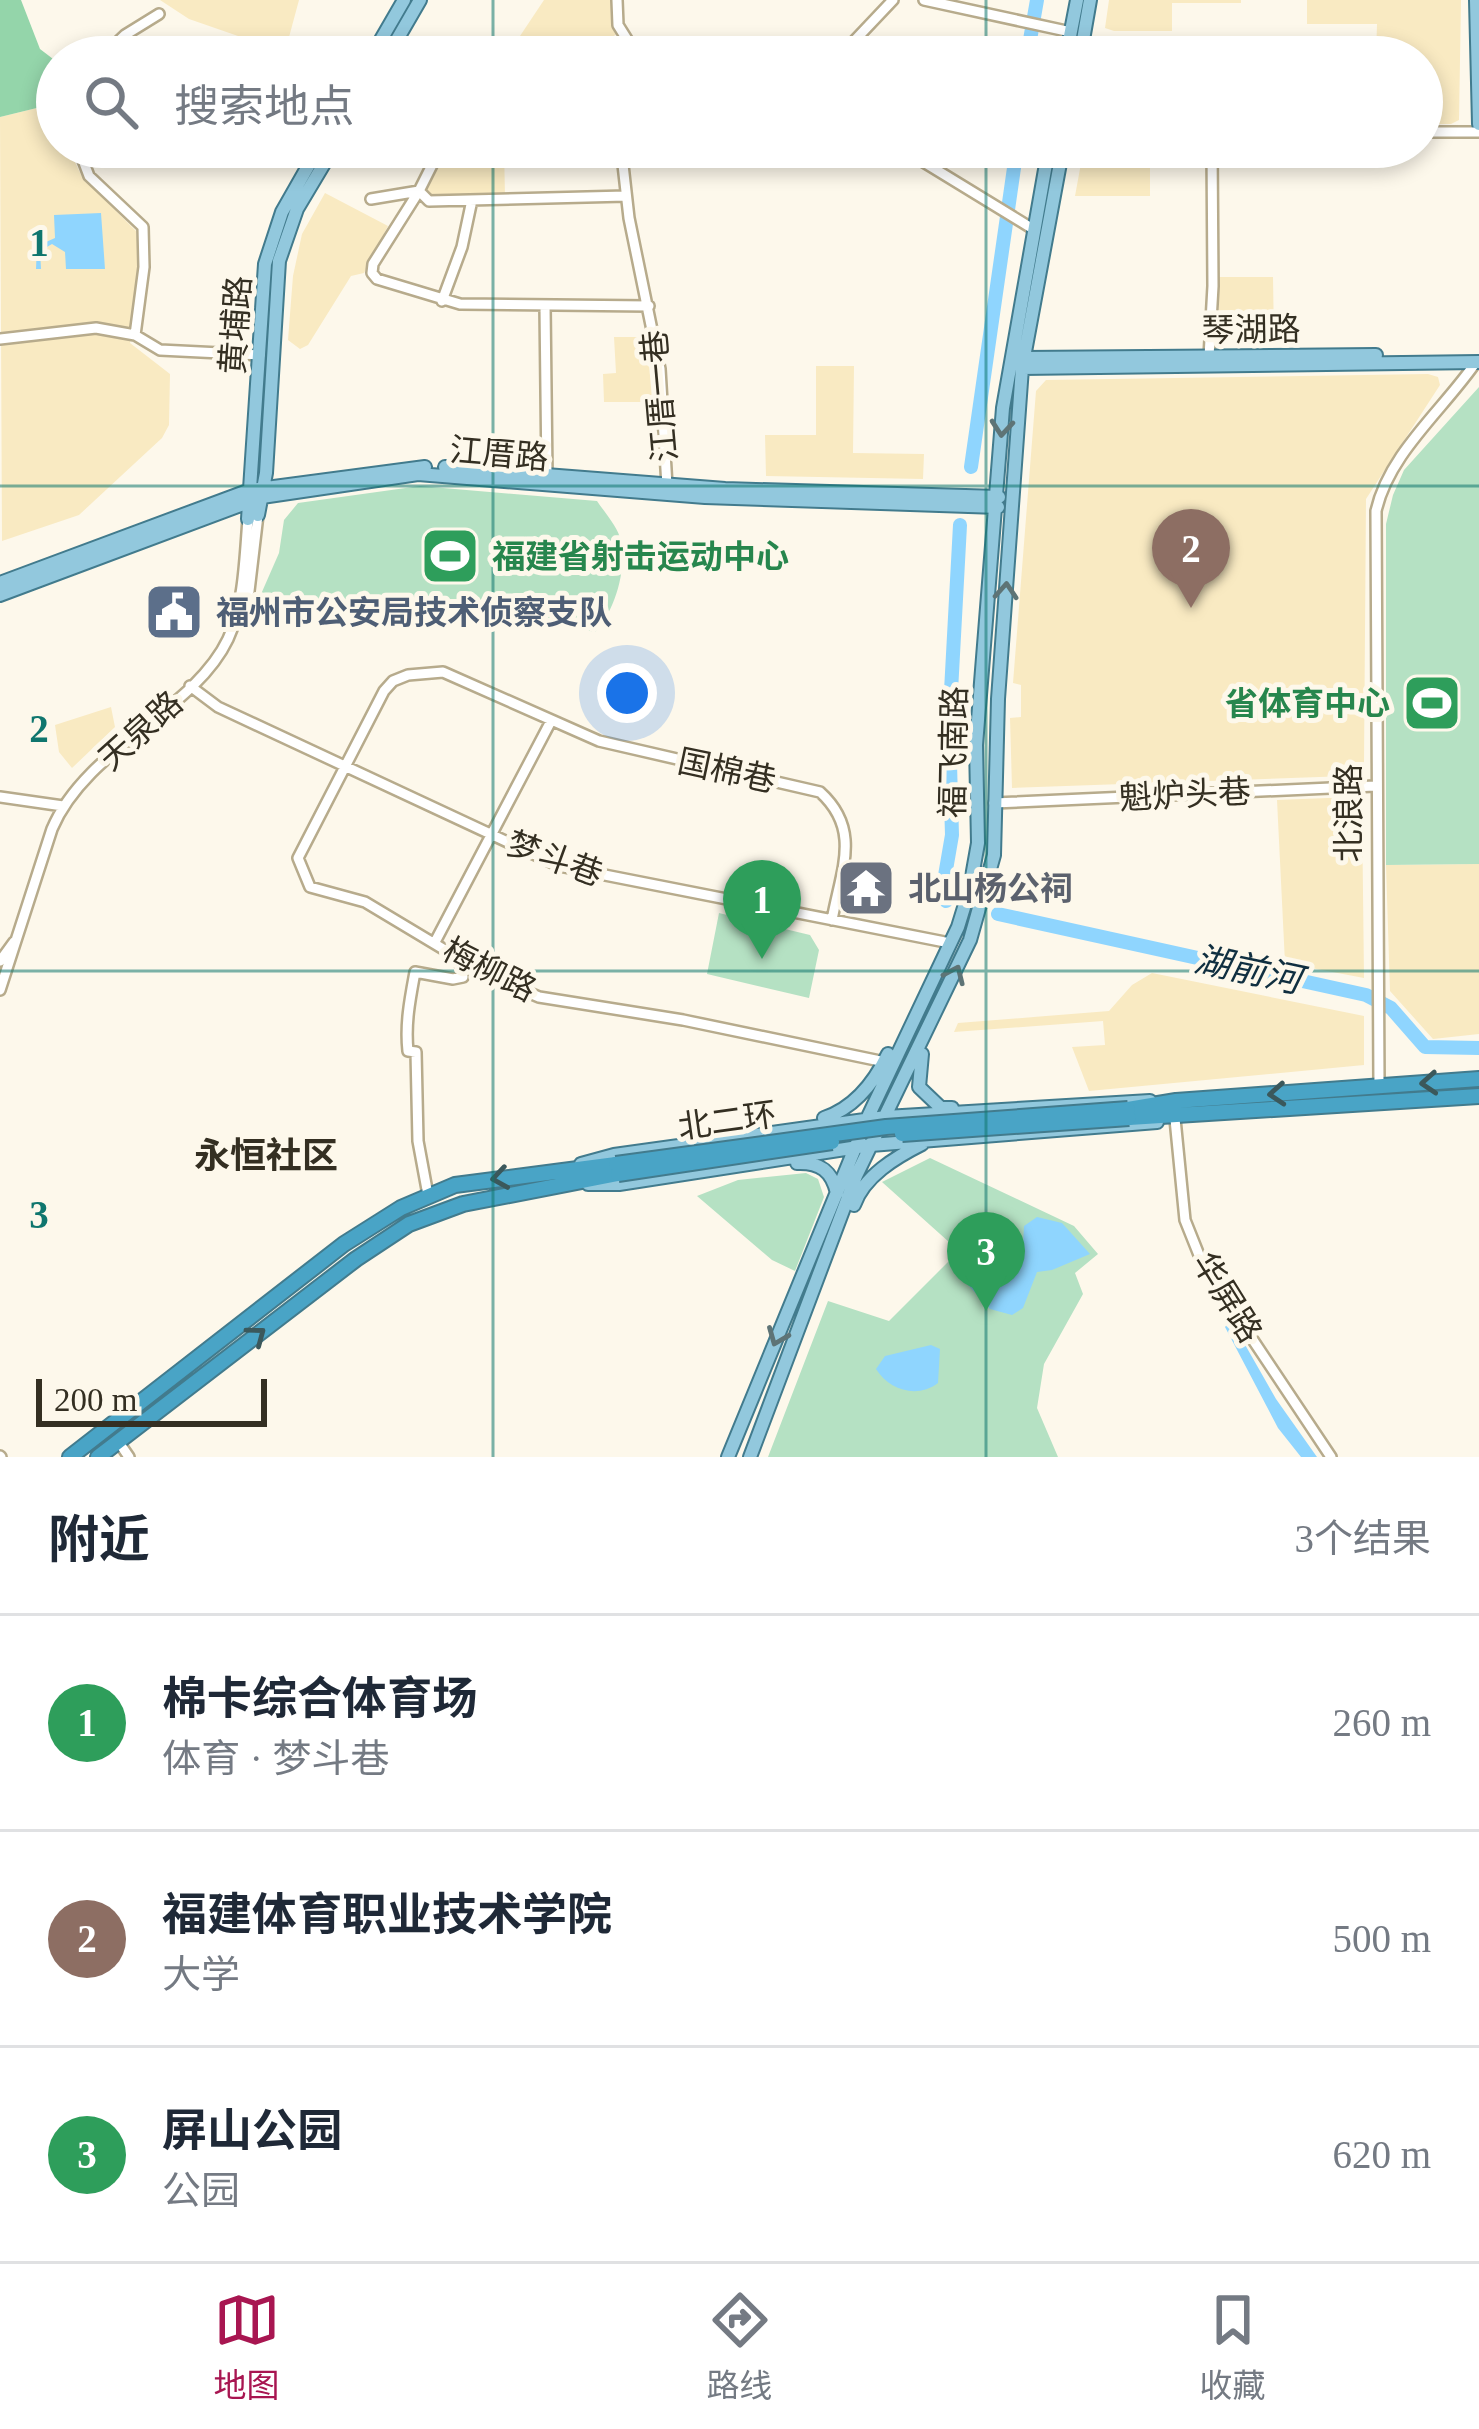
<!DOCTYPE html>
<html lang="zh">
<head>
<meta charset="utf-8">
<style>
	body { margin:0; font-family:"Times New Roman","Noto Sans SC",serif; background:#f6f6f7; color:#1f2937 }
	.scale { position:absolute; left:36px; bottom:30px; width:231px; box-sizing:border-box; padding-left:12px; border:6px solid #342f22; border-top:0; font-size:33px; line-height:42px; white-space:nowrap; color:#342f22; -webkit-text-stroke:9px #fdf8eb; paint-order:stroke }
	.you { position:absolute; left:627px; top:693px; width:42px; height:42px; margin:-30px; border:9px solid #fff; border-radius:50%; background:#1a73e8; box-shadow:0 0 0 18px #1a73e833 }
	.badge { display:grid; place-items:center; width:78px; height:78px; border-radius:50%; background:#a81651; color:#fff; font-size:39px; font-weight:700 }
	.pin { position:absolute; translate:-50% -99px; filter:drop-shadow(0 3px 6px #0008) }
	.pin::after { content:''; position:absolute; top:63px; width:42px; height:36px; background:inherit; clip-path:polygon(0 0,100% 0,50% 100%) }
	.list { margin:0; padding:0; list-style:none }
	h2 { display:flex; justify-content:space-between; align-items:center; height:156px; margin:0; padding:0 48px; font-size:51px }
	h2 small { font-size:39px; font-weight:400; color:#747a83 }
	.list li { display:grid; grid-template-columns:78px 1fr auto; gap:36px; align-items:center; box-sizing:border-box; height:216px; padding:0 48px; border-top:3px solid #e0e1e3 }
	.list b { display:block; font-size:45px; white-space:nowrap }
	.list p { margin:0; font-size:39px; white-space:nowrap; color:#747a83 }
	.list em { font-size:39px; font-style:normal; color:#747a83 }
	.icon { flex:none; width:66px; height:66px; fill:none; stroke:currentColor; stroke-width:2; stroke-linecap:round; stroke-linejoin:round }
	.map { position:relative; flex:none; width:1479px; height:1457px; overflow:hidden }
	.search { position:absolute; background:#fff; box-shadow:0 6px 18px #0003; left:36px; right:36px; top:36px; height:132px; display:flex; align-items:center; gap:30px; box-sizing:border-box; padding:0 42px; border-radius:66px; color:#747a83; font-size:45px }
	.sheet { height:804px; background:#fff }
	nav { display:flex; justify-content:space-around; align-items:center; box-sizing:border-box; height:168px; border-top:3px solid #e0e1e3; background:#fff; font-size:33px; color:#747a83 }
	nav a { display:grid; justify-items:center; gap:6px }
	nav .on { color:#a81651 }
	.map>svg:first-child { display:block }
</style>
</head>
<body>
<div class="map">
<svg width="1479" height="1457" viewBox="0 0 1479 1457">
	<rect width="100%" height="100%" fill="#fdf8eb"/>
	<path fill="#f9eac2" d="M160,0H299L285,52L294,57H283L284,52L189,19Z
		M544,0H613V24L618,33L584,57H506Z
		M1109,0H1241V3H1172V31H1114L1105,28Z
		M1307,0H1461L1459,120L1451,124H1422V57H1376L1377,24H1307Z
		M53,104L57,147H68L82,177L136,231L139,250L130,343L170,374L169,425L162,438L79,515L2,541L0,117Z
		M446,147H504L505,197L424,195L425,180Z
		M1084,147H1150V196H1075Z
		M325,193L388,226L364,273L351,276L308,345L300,349L288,340L293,276L302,234Z
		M1218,277H1273L1274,339L1219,340Z
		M614,337H647L653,402H604L603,374L616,373Z
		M816,366H854L853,453L924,454L923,479L766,476L765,435H816Z
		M1428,374L1438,377L1440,385L1366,499L1364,764L1360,772L1348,776L1012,788L1010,718L1021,717V685L1013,683L1036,391L1046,380Z
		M111,707L115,727L72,768L59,752L55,725Z
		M1353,797L1362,806L1364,978L1285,963L1277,800Z
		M1479,864V1034L1433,1039L1390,991L1386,865Z
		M1152,973L1364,1016V1065L1089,1091L1072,1047L1105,1045L1103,1021L954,1032L958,1023L1109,1011L1132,985Z"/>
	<path fill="#b5e1c3" d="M1479,387V864L1386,865V524L1393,495L1404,470Z
		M420,486L597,501C605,513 619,528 621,542C627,571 614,612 595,632L431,598L258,601L279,553L284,520L298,503Z
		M719,913L810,935L819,950L809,998L707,974Z
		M930,1158L1074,1226L1098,1254L1075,1273L1083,1294L1044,1364L1037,1408L1058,1457H768L828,1301L889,1321L959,1251L882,1182Z
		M806,1173L818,1179L824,1197L795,1271L772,1260L697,1196L738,1180Z"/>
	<path fill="#94d5aa" d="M0,0H21L40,49L57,62L53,104L0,117Z"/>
	<path fill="#8fd5fe" d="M101,213L105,269H66L65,252L52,244L40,251L41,269H36L37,246L55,238L54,215Z
		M1037,1217L1062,1223L1090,1254L1052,1270L1037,1272L1023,1308L1012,1315L990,1309L959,1275L962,1252C984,1248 1004,1261 1023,1245L1024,1226Z
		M1231,1320L1276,1399L1317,1457H1301L1278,1428L1225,1327Z
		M931,1345L940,1349L938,1383C917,1399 889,1390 876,1369L885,1356Z"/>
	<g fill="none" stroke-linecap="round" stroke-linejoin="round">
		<path stroke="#8fd5fe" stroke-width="14" d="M1027,57L1037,0
			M971,467L1017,147
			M946,901L942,893L952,835L949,728L960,525
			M998,914L1366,995L1391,1008L1425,1047L1479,1048"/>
		<defs>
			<path id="minor" d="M617,0L618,25L638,57
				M924,0L1071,32
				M102,57L125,35L159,14
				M597,57L612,48L616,57
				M839,57L893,0
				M1422,132H1479
				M78,147L89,176L143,227L144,267L135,335
				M441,147L419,191L429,201L626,196
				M621,147L629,218L660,369L667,486
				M899,147L1033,229
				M419,191L373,264L372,273L377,279L460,304L649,306
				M371,199L419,191
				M442,301L462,247L472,200
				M545,306L547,476
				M0,339L96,328L135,335L160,350L260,355
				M1209,357L1213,286L1212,147
				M238,620L249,591L258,515
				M190,686L218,707L559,866L950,943
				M0,797L63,806
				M994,803L1375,786
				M832,920C841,870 862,830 820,792L599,741L443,672L408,675L393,681L384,691L298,858L310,887L365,902L485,974L539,997L683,1020L885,1062
				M435,942L551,721
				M0,961L14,942
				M0,990L52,829C86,748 194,711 228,639C244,605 245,556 248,519
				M1379,1086L1376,511C1389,453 1444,409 1476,362
				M1175,1119L1185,1220L1203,1265L1331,1457
				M428,1195L418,1141L416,1052L408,1051C405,1024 410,999 415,972L453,979L463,977L459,958
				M118,1441L129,1457
				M0,1456L1,1457"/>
			<path id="major" d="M1476,0L1479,124
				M371,57L404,0
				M387,57L420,0
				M1066,57L1077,0
				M1080,57L1090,0
				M1024,358L1376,355
				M1022,368L1479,362
				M445,467L725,489L999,497
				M258,515L266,473L279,261L297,209L334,147
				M248,519L265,264L282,212L319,147
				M0,583L250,490L425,467
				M0,595L262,497L418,474L705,497L998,507
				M922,1054L919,1087L941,1108H952
				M824,1118C854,1108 874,1083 888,1054
				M797,1163C820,1162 832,1171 837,1193
				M581,1164L614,1155L886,1117L1150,1101
				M588,1184H619L871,1145L1157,1122
				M854,1205C864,1176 896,1157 922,1144
				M728,1457L867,1119L958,927L970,888L978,843L976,745L1003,408L1049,147
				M750,1457L856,1176L970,940L994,855L998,699L1022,368L1063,147"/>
			<path id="highway" d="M1128,1109L1176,1101L1479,1079
				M1129,1118L1479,1096
				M70,1457L344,1244L401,1208L455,1185L616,1164
				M98,1457L356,1259L409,1224L463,1204L618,1174"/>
		</defs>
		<use href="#minor" stroke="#b7ab8c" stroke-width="14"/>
		<use href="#major" stroke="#427b8d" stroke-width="16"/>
		<use href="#highway" stroke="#427b8d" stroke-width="18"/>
		<use href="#minor" stroke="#fff" stroke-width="9"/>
		<use href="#major" stroke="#92c8dd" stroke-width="12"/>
		<use href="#highway" stroke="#49a4c6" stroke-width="14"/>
		<defs>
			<path id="highway-bridge" d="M902,1134L1129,1118
				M616,1164L886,1127L1128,1109
				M618,1174L832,1142"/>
		</defs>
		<use href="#highway-bridge" stroke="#427b8d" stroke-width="18" stroke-linecap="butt"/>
		<use href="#highway-bridge" stroke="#49a4c6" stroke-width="14"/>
	</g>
	<defs><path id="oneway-chevron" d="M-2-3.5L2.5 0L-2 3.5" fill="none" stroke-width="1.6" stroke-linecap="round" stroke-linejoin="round" transform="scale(3)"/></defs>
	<g stroke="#5e7476">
		<use href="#oneway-chevron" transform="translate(1002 428) rotate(95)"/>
		<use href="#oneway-chevron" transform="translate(1006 591) rotate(-86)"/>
		<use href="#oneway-chevron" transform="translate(955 974) rotate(-66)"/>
		<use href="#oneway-chevron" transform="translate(777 1337) rotate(112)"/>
	</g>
	<g stroke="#3b585b">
		<use href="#oneway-chevron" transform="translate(1429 1083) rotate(176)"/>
		<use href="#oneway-chevron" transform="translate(1277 1094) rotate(176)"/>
		<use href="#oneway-chevron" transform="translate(500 1178) rotate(171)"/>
		<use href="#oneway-chevron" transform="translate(257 1335) rotate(-37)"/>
	</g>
	<path fill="none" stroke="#0f766e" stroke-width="3" stroke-opacity="0.55" d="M493,0V57M986,0V57M493,147V1457M986,147V1457M0,486H1479M0,971H1479"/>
	<defs>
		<symbol id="stadium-square" viewBox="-11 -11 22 22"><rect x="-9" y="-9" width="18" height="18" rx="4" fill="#2e9e5b" stroke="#fdf8eb"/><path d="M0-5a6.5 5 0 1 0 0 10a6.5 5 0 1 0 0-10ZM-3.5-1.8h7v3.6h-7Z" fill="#fff"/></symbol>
		<symbol id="civic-square" viewBox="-11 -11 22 22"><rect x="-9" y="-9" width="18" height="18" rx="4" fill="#5c6f8a" stroke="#fdf8eb"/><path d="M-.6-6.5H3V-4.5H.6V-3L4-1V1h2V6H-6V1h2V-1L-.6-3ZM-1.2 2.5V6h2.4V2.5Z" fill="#fff"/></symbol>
		<symbol id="temple-square" viewBox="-11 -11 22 22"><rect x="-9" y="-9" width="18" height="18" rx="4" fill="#6b7280" stroke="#fdf8eb"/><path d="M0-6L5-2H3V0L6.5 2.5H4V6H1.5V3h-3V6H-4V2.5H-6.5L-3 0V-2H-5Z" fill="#fff"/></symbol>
	</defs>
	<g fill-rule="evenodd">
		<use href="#stadium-square" x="417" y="523" width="66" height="66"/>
		<use href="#civic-square" x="141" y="579" width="66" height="66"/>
		<use href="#stadium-square" x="1399" y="670" width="66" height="66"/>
		<use href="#temple-square" x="833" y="855" width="66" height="66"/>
	</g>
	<g text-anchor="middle" stroke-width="10" stroke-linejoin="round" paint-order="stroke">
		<g font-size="33" fill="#342f22" stroke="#fdf8eb">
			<text transform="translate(235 325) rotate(-86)" y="12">黄埔路</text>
			<text transform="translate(1251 329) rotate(-1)" y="12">琴湖路</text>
			<text transform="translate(659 396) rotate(-95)" y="12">江厝一巷</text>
			<text transform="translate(499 453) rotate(5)" y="12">江厝路</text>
			<text transform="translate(140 730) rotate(-42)" y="12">天泉路</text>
			<text transform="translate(953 752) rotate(-89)" y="12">福飞南路</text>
			<text transform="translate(727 770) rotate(12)" y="12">国棉巷</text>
			<text transform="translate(1185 794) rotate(-3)" y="12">魁炉头巷</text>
			<text transform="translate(1348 813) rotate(-90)" y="12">北浪路</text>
			<text transform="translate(555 858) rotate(20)" y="12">梦斗巷</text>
			<text transform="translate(490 969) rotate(27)" y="12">梅柳路</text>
			<text transform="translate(727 1120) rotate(-8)" y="12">北二环</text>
			<text transform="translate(1228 1297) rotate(58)" y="12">华屏路</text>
		</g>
		<g font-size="33" font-weight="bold" fill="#27864d" stroke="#fdf8eb" text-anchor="start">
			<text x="492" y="568">福建省射击运动中心</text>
			<text x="1390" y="715" text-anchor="end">省体育中心</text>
		</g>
		<g font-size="33" font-weight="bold" fill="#4e5e75" stroke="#fdf8eb" text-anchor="start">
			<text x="216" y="624">福州市公安局技术侦察支队</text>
		</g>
		<g font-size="33" font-weight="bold" fill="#5b616d" stroke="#fdf8eb" text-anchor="start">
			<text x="908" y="900">北山杨公祠</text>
		</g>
		<g font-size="36" font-style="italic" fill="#102f40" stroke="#fdf8eb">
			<text transform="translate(1248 969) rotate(12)" y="13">湖前河</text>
		</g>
		<g font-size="36" font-weight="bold" fill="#342f22" stroke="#fdf8eb">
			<text x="266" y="1168">永恒社区</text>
		</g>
	</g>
	<g font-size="39" text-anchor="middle" font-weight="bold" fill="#0f766e" stroke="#fdf8eb" stroke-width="10" stroke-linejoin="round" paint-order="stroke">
		<text x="39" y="256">1</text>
		<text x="39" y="742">2</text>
		<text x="39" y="1228">3</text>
	</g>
</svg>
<div class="scale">200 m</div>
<div class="you"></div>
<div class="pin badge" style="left:762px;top:959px;background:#2e9e5b">1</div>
<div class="pin badge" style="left:1191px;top:608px;background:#8d6e63">2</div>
<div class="pin badge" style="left:986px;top:1311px;background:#2e9e5b">3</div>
<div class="search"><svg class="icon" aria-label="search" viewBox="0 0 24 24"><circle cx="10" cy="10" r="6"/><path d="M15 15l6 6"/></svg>搜索地点</div>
</div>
<section class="sheet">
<h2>附近<small>3个结果</small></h2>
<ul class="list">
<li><span class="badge" style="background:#2e9e5b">1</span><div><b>棉卡综合体育场</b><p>体育 · 梦斗巷</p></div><em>260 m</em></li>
<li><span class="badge" style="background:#8d6e63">2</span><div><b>福建体育职业技术学院</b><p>大学</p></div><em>500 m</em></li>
<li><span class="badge" style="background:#2e9e5b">3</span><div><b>屏山公园</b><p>公园</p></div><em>620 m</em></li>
</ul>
</section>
<nav>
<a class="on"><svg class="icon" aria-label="map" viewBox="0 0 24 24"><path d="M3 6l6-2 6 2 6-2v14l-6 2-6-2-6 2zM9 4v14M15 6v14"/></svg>地图</a>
<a><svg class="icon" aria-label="directions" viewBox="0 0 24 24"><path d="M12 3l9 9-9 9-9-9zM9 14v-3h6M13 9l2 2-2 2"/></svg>路线</a>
<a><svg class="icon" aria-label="saved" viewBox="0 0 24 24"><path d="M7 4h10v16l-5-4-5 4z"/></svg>收藏</a>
</nav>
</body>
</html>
